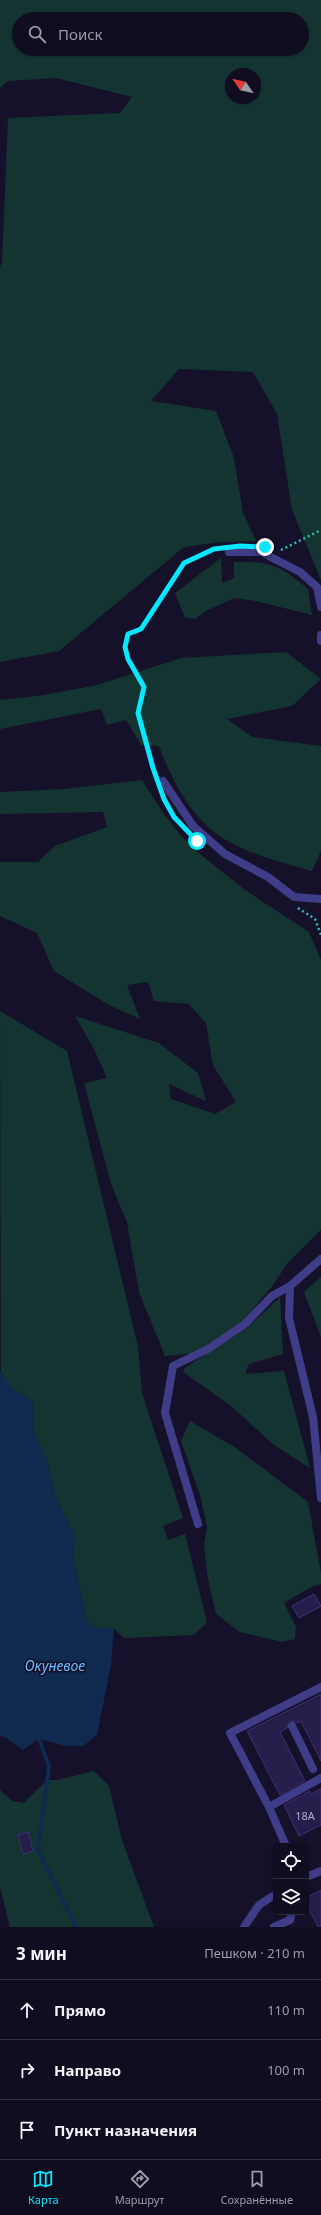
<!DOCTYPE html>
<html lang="ru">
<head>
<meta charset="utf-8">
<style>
	body { margin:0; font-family:"Noto Sans",sans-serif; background:#191629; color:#f1f3f6 }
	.controls { position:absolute; right:12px; bottom:12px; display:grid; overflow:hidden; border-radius:6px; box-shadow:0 1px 3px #0004 }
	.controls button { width:36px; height:36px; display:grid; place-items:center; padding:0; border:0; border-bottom:1px solid #302d3e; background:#100d20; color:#f1f3f6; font:20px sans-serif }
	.compass { position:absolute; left:225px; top:68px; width:36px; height:36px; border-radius:50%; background:#100d20; box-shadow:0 1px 3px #0004; rotate:304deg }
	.stop { position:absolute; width:12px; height:12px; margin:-9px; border:3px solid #0ae6fb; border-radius:50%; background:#fff }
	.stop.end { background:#0ae6fb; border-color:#fff; box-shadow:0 1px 4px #0008 }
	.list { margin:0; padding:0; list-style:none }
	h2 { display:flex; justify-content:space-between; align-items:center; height:52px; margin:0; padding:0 16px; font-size:17px }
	h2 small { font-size:13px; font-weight:400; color:#9c9ca5 }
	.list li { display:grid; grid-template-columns:26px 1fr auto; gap:12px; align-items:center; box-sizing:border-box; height:60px; padding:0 16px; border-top:1px solid #302d3e }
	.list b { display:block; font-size:15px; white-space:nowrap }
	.list em { font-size:13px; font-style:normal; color:#9c9ca5 }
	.icon { flex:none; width:22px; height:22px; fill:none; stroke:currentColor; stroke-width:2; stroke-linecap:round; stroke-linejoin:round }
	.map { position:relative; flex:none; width:321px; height:1927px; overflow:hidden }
	.search { position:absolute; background:#100d20; box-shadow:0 1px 3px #0004; left:12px; right:12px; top:12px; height:44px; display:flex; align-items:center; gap:10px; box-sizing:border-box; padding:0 14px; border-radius:22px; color:#9c9ca5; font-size:15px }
	.sheet { height:232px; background:#100d20 }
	nav { display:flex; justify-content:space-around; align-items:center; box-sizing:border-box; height:56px; border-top:1px solid #302d3e; background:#100d20; font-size:11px; color:#9c9ca5 }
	nav a { display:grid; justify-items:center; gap:2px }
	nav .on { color:#0ae6fb }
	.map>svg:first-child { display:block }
</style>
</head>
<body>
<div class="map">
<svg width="321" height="1927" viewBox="0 0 321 1927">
	<rect width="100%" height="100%" fill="#15112a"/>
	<path fill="#143432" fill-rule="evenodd" d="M0,0H321V580L292,510L277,414L253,372L179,369L151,401L216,411L234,458L243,513L256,541L221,542L184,547L59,651L0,662V267L2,263L8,118L120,113L132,97L56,78L8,81L0,88ZM19,19H302V49H19ZM231,74H255V98H231Z
		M221,558L222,583L234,578V562C271,561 281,566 308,589L312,615L256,601L234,598L206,611L195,619L185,618L175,593Z
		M286,652L321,679L292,706L227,719L252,737L321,746V851L312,871C285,863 250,855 226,840C192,820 172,781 159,746L141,745L126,720L107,725L101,709L0,729V700L44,695L97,685L181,658Z
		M142,780L164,814L181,836L200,854L245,890L309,932L321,960V1230L286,1265L274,1284L243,1321L195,1353L165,1356L139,1292L127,1222L111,1184L84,1083L107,1078L94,1049L75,1016L159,1043L198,1073L206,1101L169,1084L171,1099L215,1114L236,1102L213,1065L206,1023L189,1004L154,1001L148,982L127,985L140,1019L109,1005L54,971L37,933L0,916V862H38L55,846L107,827L103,812L0,814V792L64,789Z
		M0,1011L67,1051L138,1347L142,1393L183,1518L163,1526L168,1540L185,1534L207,1622L194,1635L124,1638L114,1629L97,1628L87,1622L73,1558L75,1537L54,1493L48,1463L34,1433L33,1402L13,1389L1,1374Z
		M321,1277V1337L304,1292Z
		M280,1297L283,1354L249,1364L245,1374L284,1371L310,1468L274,1445L230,1405L183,1372L186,1367L247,1328Z
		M190,1421L236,1448L308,1502L321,1573V1584L311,1587L284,1603L296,1627L295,1639L282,1642L240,1632L216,1614L208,1579L204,1545L207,1527L200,1495L181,1441Z
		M94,1771L109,1786L122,1840L154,1927H10L0,1887V1790L12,1801L24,1803L47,1780H57Z"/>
	<path fill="#10294f" d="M0,1371L13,1389L33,1402L34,1433L48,1463L54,1493L75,1537L73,1558L87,1622L97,1628L114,1629L111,1665L97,1735L83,1746H66L39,1739L23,1750L5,1737L0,1736Z"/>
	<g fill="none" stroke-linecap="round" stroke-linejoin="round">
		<path stroke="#10294f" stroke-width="4" d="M39,1739L49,1766L38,1850L76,1927"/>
	</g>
	<path fill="#261d4b" stroke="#3d3076" d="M314,1594L321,1606L299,1618L292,1606Z
		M321,1694V1761L301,1721L297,1723L293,1721H289L287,1728L280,1732L305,1781L280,1795L247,1731Z
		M321,1789V1825L299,1836L284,1805L310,1791L311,1794Z
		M28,1832L33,1851L23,1854L18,1835Z
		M321,1890V1927H318L306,1902V1898Z"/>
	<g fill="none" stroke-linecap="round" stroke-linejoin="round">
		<path stroke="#32bbb1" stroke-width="2.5" stroke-dasharray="2 3" stroke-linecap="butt" d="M281,550L321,530
			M155,775L138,713L144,687L128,659L125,647L129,634L141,629L183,563L214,549L220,548
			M298,908L315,919L321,935"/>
		<path stroke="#3f3d88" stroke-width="8" d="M229,552H261L300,572L317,587L321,607
			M321,635V641
			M163,781L193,826L225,854L268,877L294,897L321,899
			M321,1259L290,1286L289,1318L313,1417L321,1498
			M198,1524L165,1413L173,1366L208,1349L245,1324L272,1296L290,1286
			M292,1726L313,1769
			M269,1807L321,1778
			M286,1846L269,1807L230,1733L321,1687
			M306,1877L321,1871
			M244,1927L259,1905L276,1894
			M274,1927L290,1920L292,1912"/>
	</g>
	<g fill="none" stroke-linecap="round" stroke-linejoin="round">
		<path stroke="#0ae6fb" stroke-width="5" d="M197,841L174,817L164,799L153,768L138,713L144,687L128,659L125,647L128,634L141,629L184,563L214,549L240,546L265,547"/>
	</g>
	<g text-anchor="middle" stroke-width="3.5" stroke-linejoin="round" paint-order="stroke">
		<g font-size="11" fill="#b0acd1">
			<text x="305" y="1820">18А</text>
		</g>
		<g font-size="14" font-style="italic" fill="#6abbfd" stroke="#15112a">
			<text x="55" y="1671">Окуневое</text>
		</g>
	</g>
</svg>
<div class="controls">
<button><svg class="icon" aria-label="locate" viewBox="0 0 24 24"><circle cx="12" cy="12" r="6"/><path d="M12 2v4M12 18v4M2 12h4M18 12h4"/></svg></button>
<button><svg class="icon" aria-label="layers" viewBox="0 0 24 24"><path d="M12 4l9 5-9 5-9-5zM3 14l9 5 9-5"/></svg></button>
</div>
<svg class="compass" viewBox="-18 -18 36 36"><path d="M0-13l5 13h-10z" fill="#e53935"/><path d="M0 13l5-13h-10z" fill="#9c9ca5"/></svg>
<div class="stop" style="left:197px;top:841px"></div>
<div class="stop end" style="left:265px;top:547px"></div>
<div class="search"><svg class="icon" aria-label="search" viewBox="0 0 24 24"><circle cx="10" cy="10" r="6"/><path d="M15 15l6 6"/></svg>Поиск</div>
</div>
<section class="sheet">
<h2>3 мин<small>Пешком · 210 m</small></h2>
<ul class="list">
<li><svg class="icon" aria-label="ahead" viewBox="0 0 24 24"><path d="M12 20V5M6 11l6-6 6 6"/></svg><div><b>Прямо</b></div><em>110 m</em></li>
<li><svg class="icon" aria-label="right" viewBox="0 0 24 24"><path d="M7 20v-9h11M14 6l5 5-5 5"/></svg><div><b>Направо</b></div><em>100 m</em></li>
<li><svg class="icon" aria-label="arrive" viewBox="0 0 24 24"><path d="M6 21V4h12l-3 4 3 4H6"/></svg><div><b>Пункт назначения</b></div></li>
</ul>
</section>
<nav>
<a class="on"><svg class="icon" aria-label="map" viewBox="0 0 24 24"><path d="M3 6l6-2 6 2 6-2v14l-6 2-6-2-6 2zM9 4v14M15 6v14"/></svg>Карта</a>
<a><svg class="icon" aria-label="directions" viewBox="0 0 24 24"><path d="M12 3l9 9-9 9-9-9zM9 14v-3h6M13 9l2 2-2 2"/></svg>Маршрут</a>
<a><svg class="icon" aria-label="saved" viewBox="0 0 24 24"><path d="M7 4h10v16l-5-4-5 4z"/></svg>Сохранённые</a>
</nav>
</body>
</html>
